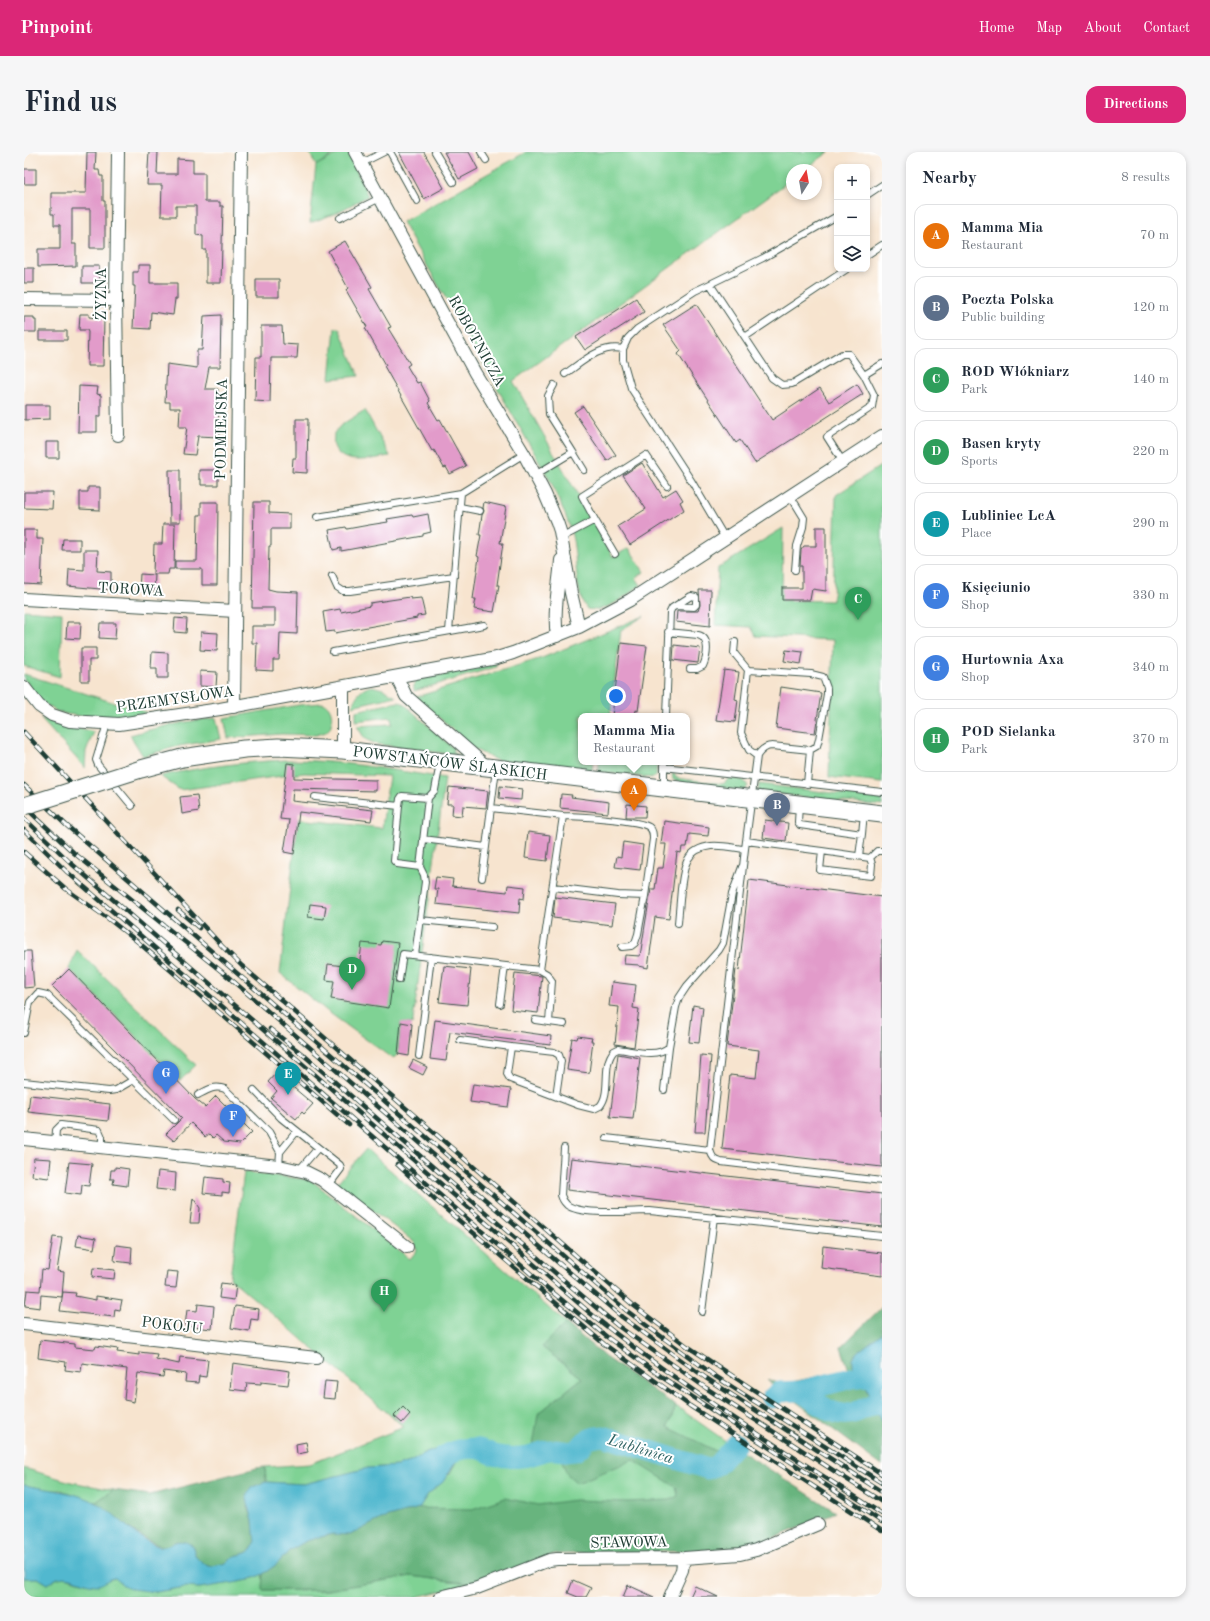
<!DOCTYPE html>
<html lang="en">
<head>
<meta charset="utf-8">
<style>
	body { margin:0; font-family:"Old Standard TT",serif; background:#f6f6f7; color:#1f2937 }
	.controls { position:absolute; right:12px; top:12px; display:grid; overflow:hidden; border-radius:8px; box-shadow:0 2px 6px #0003 }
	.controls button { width:36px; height:36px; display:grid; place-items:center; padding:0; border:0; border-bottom:1px solid #e0e1e3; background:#fff; color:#1f2937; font:20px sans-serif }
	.compass { position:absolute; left:762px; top:12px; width:36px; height:36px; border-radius:50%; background:#fff; box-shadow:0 2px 6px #0003; rotate:11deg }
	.you { position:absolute; left:592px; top:544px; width:14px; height:14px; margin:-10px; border:3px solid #fff; border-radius:50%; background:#1a73e8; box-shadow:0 0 0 6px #1a73e833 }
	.badge { display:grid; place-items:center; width:26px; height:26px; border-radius:50%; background:#db2777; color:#fff; font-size:13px; font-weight:700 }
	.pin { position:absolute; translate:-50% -33px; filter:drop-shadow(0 1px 2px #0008) }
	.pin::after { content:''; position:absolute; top:21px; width:14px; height:12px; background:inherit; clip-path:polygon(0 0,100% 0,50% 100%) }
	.popup { position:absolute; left:554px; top:561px; width:112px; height:52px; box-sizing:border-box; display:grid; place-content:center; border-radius:8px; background:#fff; filter:drop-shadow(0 1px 3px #0005); font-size:13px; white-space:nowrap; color:#747a83 }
	.popup b { font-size:15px; color:#1f2937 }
	.popup::after { content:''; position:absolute; left:50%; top:100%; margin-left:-8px; border:8px solid transparent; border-top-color:#fff }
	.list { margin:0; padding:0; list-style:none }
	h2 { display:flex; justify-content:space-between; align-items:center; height:52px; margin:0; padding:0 16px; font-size:17px }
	h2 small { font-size:13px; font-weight:400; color:#747a83 }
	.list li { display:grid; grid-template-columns:26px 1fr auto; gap:12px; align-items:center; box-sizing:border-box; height:64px; margin:0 8px 8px; padding:0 8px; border:1px solid #e0e1e3; border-radius:12px }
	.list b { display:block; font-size:15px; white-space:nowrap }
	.list p { margin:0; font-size:13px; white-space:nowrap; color:#747a83 }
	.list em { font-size:13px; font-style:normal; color:#747a83 }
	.icon { flex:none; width:22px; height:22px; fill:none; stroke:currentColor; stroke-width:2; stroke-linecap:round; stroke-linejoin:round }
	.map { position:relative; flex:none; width:858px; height:1445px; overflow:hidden; border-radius:12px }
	header { display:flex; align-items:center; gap:24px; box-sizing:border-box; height:56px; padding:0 20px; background:#db2777; color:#fff }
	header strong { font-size:19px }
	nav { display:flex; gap:22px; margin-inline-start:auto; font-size:14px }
	.intro { display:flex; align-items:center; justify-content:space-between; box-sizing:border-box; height:96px; padding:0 24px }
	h1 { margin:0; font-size:28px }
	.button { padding:10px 18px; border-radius:12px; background:#db2777; color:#fff; font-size:14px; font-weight:700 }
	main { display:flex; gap:24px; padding:0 24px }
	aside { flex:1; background:#fff; border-radius:12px; box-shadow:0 2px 6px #0003 }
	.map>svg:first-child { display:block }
</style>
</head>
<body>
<header>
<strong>Pinpoint</strong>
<nav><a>Home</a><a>Map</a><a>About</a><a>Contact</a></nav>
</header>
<div class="intro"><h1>Find us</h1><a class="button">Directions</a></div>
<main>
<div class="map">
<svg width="858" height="1445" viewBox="0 0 858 1445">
	<rect width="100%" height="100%" fill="#fff"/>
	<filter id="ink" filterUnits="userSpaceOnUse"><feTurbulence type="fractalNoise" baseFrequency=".025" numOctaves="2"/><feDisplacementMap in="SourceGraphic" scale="8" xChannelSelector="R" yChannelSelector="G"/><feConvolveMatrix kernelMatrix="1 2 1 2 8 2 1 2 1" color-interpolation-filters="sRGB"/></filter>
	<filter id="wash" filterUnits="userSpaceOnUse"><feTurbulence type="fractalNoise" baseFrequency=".012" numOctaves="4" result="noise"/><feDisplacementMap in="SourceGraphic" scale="16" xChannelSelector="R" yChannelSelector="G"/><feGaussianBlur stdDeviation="0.9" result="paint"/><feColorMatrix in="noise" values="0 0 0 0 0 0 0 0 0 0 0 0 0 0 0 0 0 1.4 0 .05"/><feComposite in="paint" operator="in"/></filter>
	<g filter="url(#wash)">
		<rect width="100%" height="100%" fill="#f7e4cf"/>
		<path fill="#7fd294" stroke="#4f8864" d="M285,0H313L293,13L317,0H324L344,44L312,61L286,71L292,13Z
			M502,0H805L780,18H768V27L489,229L589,405L605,396L620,420L612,426L617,433C601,444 583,461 563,457C551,442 553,408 549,388C545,368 535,349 527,330L378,70Z
			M311,176H315L335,224L306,227Z
			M341,258L366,304C349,306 318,316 310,294C309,291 310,285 310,281L317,273Z
			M858,313V631L805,625L809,488L732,484L727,475L691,473L694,416L759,376L758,448L809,449L812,343Z
			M0,458L38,461L36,525L0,514Z
			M620,464L597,478L586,564H557V610H569L568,619L472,608L450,597L392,545L518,506Z
			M472,511V515L390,539V531L393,528Z
			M0,522L88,550L113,556L125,562L85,568L42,562L32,559L16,549L0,527Z
			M348,534L359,537L372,544L328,554C332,544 337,536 348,534Z
			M374,550L379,551L430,597L428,599L433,603L352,592L341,587L333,574L368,572L367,565L332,569V559Z
			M298,551C309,553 309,568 306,576L302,580L292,583L258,582L204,586L200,566L275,553Z
			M16,566L70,580L62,599L61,616Z
			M192,566L197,587L155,594L119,604L106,583C135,575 162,569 192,566Z
			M262,608C316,608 368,618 421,626L389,869L388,872L377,871L374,902L369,907L303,859L256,821L274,667L358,676L365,624L280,621L156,638L136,624C177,615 219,610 262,608Z
			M575,610H606L633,612L632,624L629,626L575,620Z
			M648,622H651L652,626L699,632L706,626L719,628L724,634L720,639L666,632L649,628Z
			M735,632L858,647V654L734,640Z
			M53,798L172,913L156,929L45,817Z
			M342,997L542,1171L518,1195L558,1226L514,1262L648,1265L652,1254L703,1290L695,1297L665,1380L402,1373L395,1356L404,1342L413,1335L426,1321L433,1308L444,1296L423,1293L400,1302L386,1310L373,1314L344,1316L280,1332L242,1330L241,1315L286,1312L380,1275L206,1126L220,1020L287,1028L386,1107L393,1098L390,1090L313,1031Z
			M0,1316L47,1330L89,1338L72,1350L37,1338H24L0,1333Z
			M239,1422V1438H303L387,1424L450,1432L391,1445H0V1426H14L24,1432L34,1426L41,1425L65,1432L92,1426L99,1433L132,1440L161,1435L175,1436L225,1428Z"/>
		<path fill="#67b47e" stroke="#437859" d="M858,1155V1181L834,1200L829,1206V1219L826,1222L829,1230L840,1229L856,1266L858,1267V1314L743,1228L758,1232L825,1218L817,1195Z
			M542,1171L581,1205L652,1254L644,1275L692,1299L703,1290L812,1360L729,1395L705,1398L533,1402L450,1432L387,1424L303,1438H238L239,1422L253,1412L265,1399L282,1389L308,1382L326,1383L357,1367L395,1356L448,1357L481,1346L514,1353L551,1348L603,1350L646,1348L654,1344L652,1335L609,1308L553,1331L543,1322L536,1304L509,1294L514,1262L558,1226L518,1195Z
			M241,1315L242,1330L228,1335L224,1354L229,1369L231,1391L227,1398L222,1401L211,1404L202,1411L189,1414L178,1411L172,1405L168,1393L152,1389C150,1390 147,1393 144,1394C128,1398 86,1360 72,1350L89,1338L126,1343L233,1316Z"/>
		<path fill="#51b8cf" stroke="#387a82" d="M858,1181V1268L856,1267L840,1229L829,1230L826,1222L829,1219V1206L834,1200Z
			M423,1293L445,1296L433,1308L419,1330L404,1342L395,1356L357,1367L326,1383L308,1382L282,1389L265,1399L253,1412L239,1422L225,1428L209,1431L175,1436L161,1435L132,1440L108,1437L99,1433L91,1426C84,1426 81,1432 74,1433C61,1434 48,1422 34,1426C31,1427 27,1430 24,1432L14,1426H0V1333C24,1338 49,1339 71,1350C93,1361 108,1384 131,1393C149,1399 148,1382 168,1393L172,1405L178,1411L189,1414L202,1411L211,1404L222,1401L227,1398L231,1391L229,1369L222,1343L228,1335L242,1330L280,1332L344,1316L373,1314L386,1310L400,1302Z"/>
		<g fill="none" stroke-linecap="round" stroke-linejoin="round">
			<path stroke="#51b8cf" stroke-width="21" d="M776,1239C792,1249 809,1267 829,1261C836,1259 843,1255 850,1252
				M748,1246L755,1240L776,1239L828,1226L858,1222
				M418,1305C432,1297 446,1293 462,1299C464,1300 467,1302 470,1303C478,1305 489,1306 497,1305C508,1305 516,1299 526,1298C534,1297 543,1301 551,1299C556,1297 558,1292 562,1289C567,1285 573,1285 579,1284L684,1317L693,1313L712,1292"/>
		</g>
		<g id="blocks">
			<path fill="#e29bca" d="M63,0H72L71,18H75L76,24H79V49H81V96H66V57H48V92H52V114L14,115V97H36V73H30V62H27V41H62Z
				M125,0H134L133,22H153V7L169,8V21H181V50H196V54H199L197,131H182V98H179V84L172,83V54H152V64H137L138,33H123Z
				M375,0H400L420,36L400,47Z
				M420,0H445L454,17L435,27Z
				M0,17H12V32H0Z
				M321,89L348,135L345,137L367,175L364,176L386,212L383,214L393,231L396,230L406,249L404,251L414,268L416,267L442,314L426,322L422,315L420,316L410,298L408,299L360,214L362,213L341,176L343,175L322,138L324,136L304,99Z
				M114,113H126V131H153V147H151L149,163L127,160L126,177L109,176L111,134H109V120H114Z
				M58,114H75L76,131H58Z
				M0,116H10V131H0Z
				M232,127H255V145H232Z
				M612,146L620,160L561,198L552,185Z
				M672,152L748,268L796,236L805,250L833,232L839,242L731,311L716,288L712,291L654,202L657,199L639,173Z
				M56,162H65V165L80,167L79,214H63L64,180L63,178H55Z
				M197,163L196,215H185L181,237H194L195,285L174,284L171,303L159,302L163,275H155L156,256H146V250H141L143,212L173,216V198H178L180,164Z
				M0,165H10V168H12V180H0Z
				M237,174H258L259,192L274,193L273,206H247L246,250L231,249L232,205H237Z
				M15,179H43V188H15Z
				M55,234L74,235L73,242L77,243V264H73V280H54Z
				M1,253H26V267L1,268Z
				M559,254L592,303L583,309L550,260Z
				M272,267H284L283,321L268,320L269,306H272Z
				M22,290H35V306H22Z
				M618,311L639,345L652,337L659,348L656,350L660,358L606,393L594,374L622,357L599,323Z
				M145,318H156V370H146Z
				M175,318H194V333H177V327H175Z
				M64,335H76V358L56,357V340H64Z
				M0,340H29L28,357L0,356Z
				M177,350H194L193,433H178V417H151V409H173L174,363H177Z
				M230,350H245V361L266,362V377H247V394H245L244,437L252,439L274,440L273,482L256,481L255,508H249V519L232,518L233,491H228V474H251V456H228Z
				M460,350L482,355L476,391H479L473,433H475L470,460L450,457L452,447H449L455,405L453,404L457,383H455L458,363L460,359L459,356Z
				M404,362L407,380L399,382V384L317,399V396L309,398L305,378L322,375L323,377L345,373L364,370L363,367L388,363L389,365Z
				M139,372H151L150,417H145L144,422H129L130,392H138Z
				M792,375H802V439L788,437L786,448H758V436H778V414H776L777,398L780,394H792Z
				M0,378H13V387H19L17,433L0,432Z
				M39,387H56V398H38Z
				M60,398H74L73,419L87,420V438L44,434L45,417L60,418Z
				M116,422L131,423L130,440L115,439Z
				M675,438H687L686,474L652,470L653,459H674L676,453Z
				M386,445L387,447L397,446L401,463L393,464V466L311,481V479L302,480L299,460L316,457L317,460L346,454V451Z
				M151,466L163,467L162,481L150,480Z
				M43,470H57L56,487L42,486Z
				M76,471H92L91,487L75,486Z
				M177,480L194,481L193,499L176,498Z
				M597,491L623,494L614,559L612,558L611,564H588Z
				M650,493L676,496L674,511L649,508Z
				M57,496H72V508H65V529H57Z
				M762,498L779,500L777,512L760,509Z
				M128,500L144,501V526H133V516H127Z
				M700,518L715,520L711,547L714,548L711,570L692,568Z
				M176,519L193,520L192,535L176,534Z
				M757,535L797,541L791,581L752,576Z
				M263,611L270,612V626L352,628V639L269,637L268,649L349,658L347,669L275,660L270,702L260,700L265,668L256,667Z
				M476,634L498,637L497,648L475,646Z
				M425,635L464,639L462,656L439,654L438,664L428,663L429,652H423Z
				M537,642L548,643L547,645L585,650L584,661L536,656Z
				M173,643L175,659L158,662L156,645Z
				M603,652L622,654L621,665H602Z
				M741,668L764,671L762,689L739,686Z
				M640,669L685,675L684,684L665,682L663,695H658L657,701L653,700L645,767L631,765L624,816L615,814V813L600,812L601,803L616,804L627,737H631L634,716H639L642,692H637Z
				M504,680L526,683L523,709L501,706Z
				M599,690L619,693L616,718L591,715L593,704L597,705Z
				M412,725L429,727L428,734L483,740L484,733L501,735L500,747L496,746L495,761L412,752L414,737H410Z
				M725,728L858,745V1015L698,997L706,923L732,926L735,898L703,894L712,817L715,818Z
				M531,745L591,752L588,773L529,766Z
				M286,752L302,754L300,767L284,765Z
				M358,789L374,791L365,856L307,847L310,829L302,828L304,812L335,816L338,791L357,793Z
				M0,799H7L10,835L0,836Z
				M420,814L447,817L443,853L415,850Z
				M45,817L171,947L181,955L192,944L228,980L216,992L200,990L192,983L189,986L185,982L181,985L167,971L150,989L142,982L158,966L28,834Z
				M491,821L518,824L514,861L487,858Z
				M588,830L612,833L609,856L615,857L610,895L591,892L595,855L585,854Z
				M669,853L679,855L675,891L665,890Z
				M411,868L527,884L526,893L426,880L422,909L406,907Z
				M377,870L388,872L385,904L374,902Z
				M554,884L568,886L567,889H569L565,921L543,918L548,886L553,887Z
				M594,902L616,906L609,967L586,965Z
				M677,903L687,904L681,980H671Z
				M389,908L403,915L399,923L385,916Z
				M252,921L289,952L280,962L278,960L272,967L247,946L253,939L244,930Z
				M449,932L487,937L484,955L446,950Z
				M6,943L86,952L84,969L4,960Z
				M10,1006L27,1007L25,1026L8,1024Z
				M547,1006L858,1042V1075L543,1038Z
				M45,1010L68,1012L65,1034L58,1033L57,1043L41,1041Z
				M91,1015L105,1017L103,1034L89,1032L90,1027H86L87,1018H91Z
				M134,1019L152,1021L151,1039L132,1037Z
				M181,1025L199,1027V1030L206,1031L205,1041L198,1040V1043L179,1041Z
				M169,1046L176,1056L175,1071H166Z
				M54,1083L72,1086L70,1097L52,1094Z
				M29,1085L38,1086L33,1119L40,1120L38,1145L17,1143L16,1156L1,1154L3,1138L16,1139L18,1117L24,1118Z
				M92,1093L108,1095L107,1111L90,1109Z
				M799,1094L858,1101V1124L797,1116Z
				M69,1116L91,1118L90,1127L68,1125Z
				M143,1119L154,1120L152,1136L141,1135Z
				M197,1131L212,1133L210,1148L195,1146Z
				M39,1140L52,1141L51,1144L72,1148V1144L98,1148L96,1158L91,1157L90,1165L36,1159Z
				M174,1152L190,1154L188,1177L161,1174L163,1158L173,1159Z
				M211,1154L235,1157L234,1168L227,1167L225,1179L207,1176Z
				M16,1188L51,1192V1195L71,1197L72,1194L94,1197L93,1200L115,1203V1200L133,1202L132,1207L155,1212L156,1205L184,1208L182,1225L175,1224L174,1231L161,1230L162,1222L140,1219L139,1225L114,1221L110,1250L100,1248L103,1217L58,1211L57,1220L41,1218L42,1210L14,1206Z
				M209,1211L266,1219L264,1233L237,1230V1232L223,1231L222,1239L206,1237Z
				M301,1229L313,1230L311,1247L299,1246Z
				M379,1255L386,1262L378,1271L370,1264Z
				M282,1290L284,1300L273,1302L272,1292Z
				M549,1428L567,1436L562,1445H554L544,1441Z
				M604,1433L630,1445H599Z
				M671,1434L694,1445H666Z"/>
		</g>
	</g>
	<g filter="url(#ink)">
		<use href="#blocks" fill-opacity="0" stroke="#3f564b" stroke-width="1"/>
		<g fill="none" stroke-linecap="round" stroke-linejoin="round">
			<defs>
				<path id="lane" d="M366,0L393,49
					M411,0L429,30
					M457,0L462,8
					M338,11L360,0
					M843,43L858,33
					M316,66L356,46
					M843,103L858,93
					M686,132L739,106L813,64
					M721,185L823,117
					M541,222C558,210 577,192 599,197
					M549,300L560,318
					M819,310L803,285L848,255L850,243L840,223L858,212
					M511,323L549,300L525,262L524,244L530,233
					M766,343L780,366L779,375L773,394L771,418
					M436,355L456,359
					M293,365L437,341
					M571,368L591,402
					M537,386L571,368L558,344L622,303L643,334
					M701,386L668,330L607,236L599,208V197L604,186L613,177L671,139L686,132L748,226L758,233L768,232L818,202H825L840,223
					M308,424L313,435L319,439H326L430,424
					M425,479L437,341L500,302
					M644,480L674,483C687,486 683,505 679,514L673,517H666
					M711,490L710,501L724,518
					M309,500L460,473
					M642,564L646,460L648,456L667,444L672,445V453L670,455L652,454
					M83,572L72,608L74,613L108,654
					M733,604L725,598L717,581L724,518L787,522L799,525L803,536V542L795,587L793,594L786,598
					M640,615L858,640
					M640,636V610
					M291,645L375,654
					M775,653L774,670L776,673L838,682L840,661
					M399,687L462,695
					M722,689L798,699L796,718L847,724L848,712L846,706L798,699
					M721,697L686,998C688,1005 690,1008 697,1010L858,1029
					M835,704L838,682
					M846,706L853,699H858
					M396,715L373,712L370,709L375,654L376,647L378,644L404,646
					M458,726L472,617
					M529,735L594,743L621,744L629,687C629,682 629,678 625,675C615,668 554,664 539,664
					M396,768L468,775
					M654,771C655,759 656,748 657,737C660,715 661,697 687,694C699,693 710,696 721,697L733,604C737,598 741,594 748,594L786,598L783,632
					M598,795L607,794L611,791L614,782L621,744
					M391,803L401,730L400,723L396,715L404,646L411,638L416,611
					M516,818L523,822L528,829L525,870L540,872
					M375,828L379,802L516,818L539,664L467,656
					M476,852L481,814
					M511,868L525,870
					M0,881L6,850L14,841L23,843L150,968
					M436,888L487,895
					M395,904L407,805
					M0,930L85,939L92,938L109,928
					M230,938L257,966L316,1013L317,1017L305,1033
					M640,938L645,895
					M174,943C183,938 190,933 201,937L245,980L256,1000L255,1014
					M532,944L537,909L535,903L530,900L487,895L483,922L486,927L554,953L570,957L576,954C588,940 577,913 590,899L594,897C611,899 632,906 645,895L652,855L655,846L663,834L695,798L699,791L708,742L718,715
					M582,986L686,998
					M31,991L32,978L37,973L75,978L78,985V996
					M540,996L537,1043C538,1047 540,1050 543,1053C558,1064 607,1059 626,1059L858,1084
					M256,1000L273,979
					M275,1018L294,996
					M678,1160L690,1065"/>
				<path id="street" d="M94,0L92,148L94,283
					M331,0L451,221L500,302L521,342L533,370L536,379L547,441L555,475
					M0,147L92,148
					M0,447L211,459
					M533,484C529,459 535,434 537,408
					M373,525L382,544L463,615
					M0,535L15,554L28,563L46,569L95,572L196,557L473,506L489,501L555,475L606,448L858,284
					M319,535V598
					M210,555L217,0
					M0,987L255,1014L282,1020L298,1028L383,1095
					M0,1172L292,1206
					M416,1445L453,1436L525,1408L533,1407L660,1406L716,1402L732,1398L794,1372
					M646,1445L658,1418L660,1406"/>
				<path id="secondary" d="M158,606L220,597L254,595L319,598L858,662"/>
			</defs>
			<use href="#lane" stroke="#3f564b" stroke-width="8"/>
			<use href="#street" stroke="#3f564b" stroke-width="14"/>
			<use href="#secondary" stroke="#3f564b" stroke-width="19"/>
			<use href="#lane" stroke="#fff" stroke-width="6"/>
			<use href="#street" stroke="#fff" stroke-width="12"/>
			<use href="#secondary" stroke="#fff" stroke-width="17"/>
			<defs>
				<path id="rail" d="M0,580L198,794L218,814L609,1153L663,1194L858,1322
					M0,633L42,673L603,1159L691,1224L858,1331
					M0,654L50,701L202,823L537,1113L598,1165L682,1226L858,1340
					M0,666L48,712L566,1161C658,1236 759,1298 858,1362
					M0,678L42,719L521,1134L583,1185L638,1225L858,1370
					M0,700L42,737L86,768
					M154,758L175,776
					M82,765L114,790L325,973
					M246,877L282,905L536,1125L594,1174L682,1236L858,1350
					M373,1012L411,1048L580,1192L666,1254L858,1379"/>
			</defs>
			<use href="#rail" stroke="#1f3d34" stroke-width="4.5"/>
			<use href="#rail" stroke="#fff" stroke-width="3" stroke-dasharray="9" stroke-linecap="butt"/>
			<defs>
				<path id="secondary-bridge" d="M0,654L117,617L158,606"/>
			</defs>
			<use href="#secondary-bridge" stroke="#3f564b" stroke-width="19" stroke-linecap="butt"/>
			<use href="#secondary-bridge" stroke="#fff" stroke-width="17"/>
		</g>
	</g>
	<g text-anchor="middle" stroke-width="4" stroke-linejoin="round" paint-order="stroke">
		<g font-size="15" fill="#1f3d34" stroke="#fff">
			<text transform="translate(77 142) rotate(-90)" y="5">ŻYZNA</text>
			<text transform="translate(453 189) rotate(61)" y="5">ROBOTNICZA</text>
			<text transform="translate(197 277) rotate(-89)" y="5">PODMIEJSKA</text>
			<text transform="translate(107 437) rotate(3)" y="5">TOROWA</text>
			<text transform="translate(151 547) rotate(-8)" y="5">PRZEMYSŁOWA</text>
			<text transform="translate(426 611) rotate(7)" y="5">POWSTAŃCÓW ŚLĄSKICH</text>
			<text transform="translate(148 1173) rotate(7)" y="5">POKOJU</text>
			<text transform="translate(605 1390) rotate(-1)" y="5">STAWOWA</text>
		</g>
		<g font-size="16" font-style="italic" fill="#2e6262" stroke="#fff">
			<text transform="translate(617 1296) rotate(17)" y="6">Lublinica</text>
		</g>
	</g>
</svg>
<div class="controls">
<button>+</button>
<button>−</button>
<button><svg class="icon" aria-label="layers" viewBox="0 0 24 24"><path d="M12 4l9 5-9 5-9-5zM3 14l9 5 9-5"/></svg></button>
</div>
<svg class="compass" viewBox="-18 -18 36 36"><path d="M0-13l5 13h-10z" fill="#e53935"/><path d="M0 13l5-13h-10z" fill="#747a83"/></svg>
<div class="you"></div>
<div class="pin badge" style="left:610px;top:659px;background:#e8710a">A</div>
<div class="popup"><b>Mamma Mia</b>Restaurant</div>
<div class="pin badge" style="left:753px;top:674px;background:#5c6f8a">B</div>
<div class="pin badge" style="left:834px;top:468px;background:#2e9e5b">C</div>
<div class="pin badge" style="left:328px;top:838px;background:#2e9e5b">D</div>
<div class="pin badge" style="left:264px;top:943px;background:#0f9aa8">E</div>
<div class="pin badge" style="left:209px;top:985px;background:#3f7fe0">F</div>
<div class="pin badge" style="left:142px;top:942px;background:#3f7fe0">G</div>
<div class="pin badge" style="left:360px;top:1160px;background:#2e9e5b">H</div>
</div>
<aside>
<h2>Nearby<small>8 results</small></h2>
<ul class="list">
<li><span class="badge" style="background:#e8710a">A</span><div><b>Mamma Mia</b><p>Restaurant</p></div><em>70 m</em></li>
<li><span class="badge" style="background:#5c6f8a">B</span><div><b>Poczta Polska</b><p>Public building</p></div><em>120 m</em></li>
<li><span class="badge" style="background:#2e9e5b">C</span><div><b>ROD Włókniarz</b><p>Park</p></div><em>140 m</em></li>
<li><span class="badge" style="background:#2e9e5b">D</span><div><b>Basen kryty</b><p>Sports</p></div><em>220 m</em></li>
<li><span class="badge" style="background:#0f9aa8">E</span><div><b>Lubliniec LcA</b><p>Place</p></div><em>290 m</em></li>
<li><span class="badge" style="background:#3f7fe0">F</span><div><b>Księciunio</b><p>Shop</p></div><em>330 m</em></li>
<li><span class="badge" style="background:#3f7fe0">G</span><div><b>Hurtownia Axa</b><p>Shop</p></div><em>340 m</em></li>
<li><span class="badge" style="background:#2e9e5b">H</span><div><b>POD Sielanka</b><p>Park</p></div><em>370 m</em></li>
</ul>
</aside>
</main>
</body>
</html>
